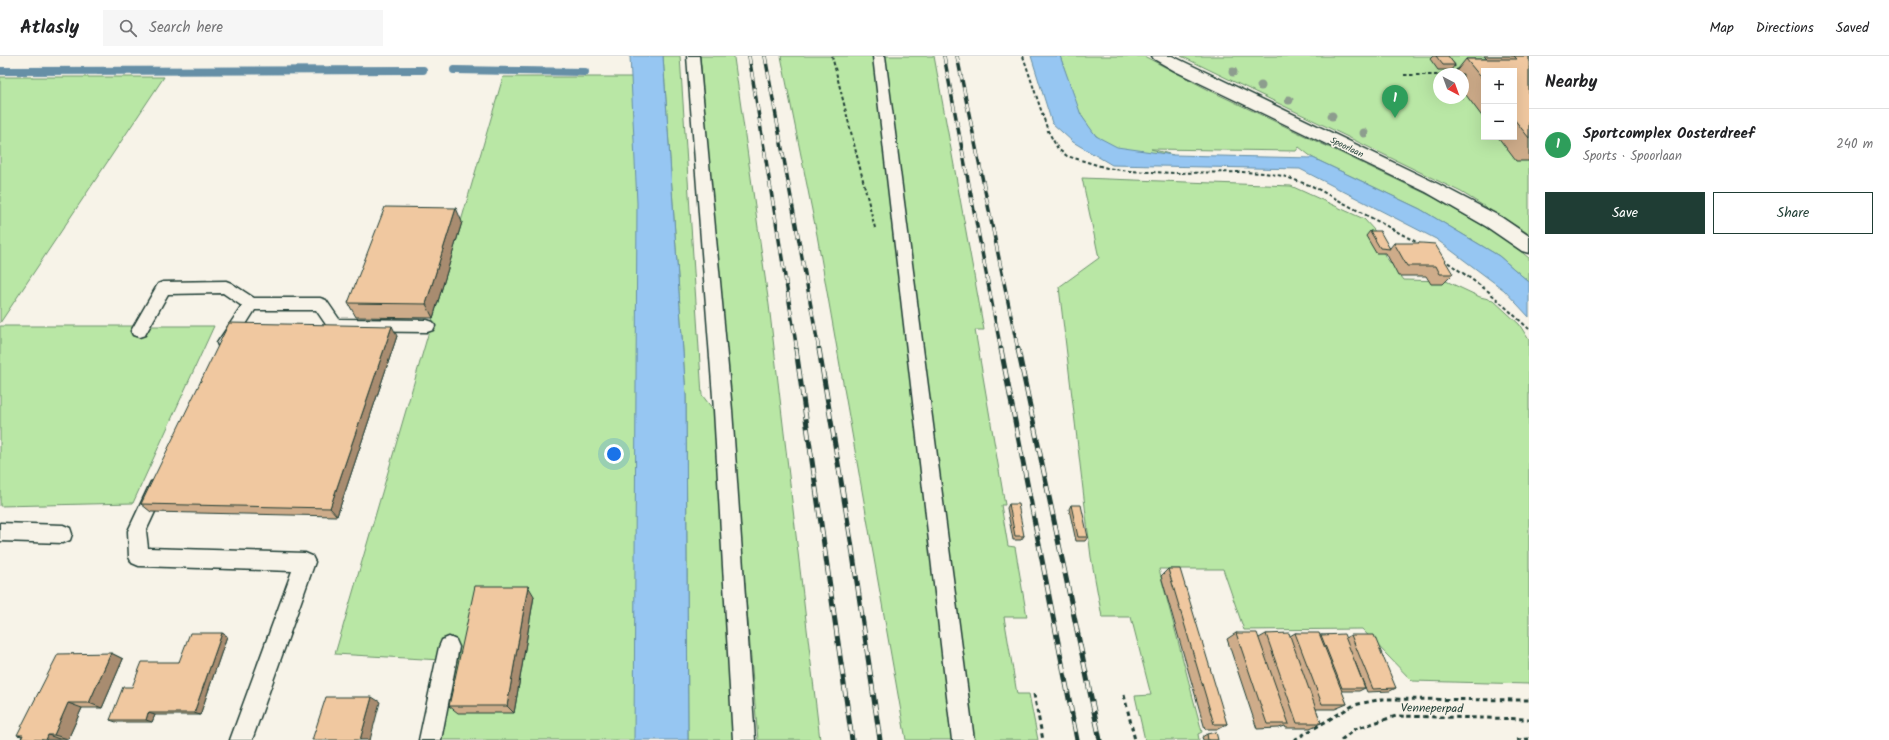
<!DOCTYPE html>
<html lang="en">
<head>
<meta charset="utf-8">
<style>
	body { margin:0; font-family:Kalam,sans-serif; background:#f6f6f6; color:#202124 }
	.controls { position:absolute; right:12px; top:12px; display:grid; overflow:hidden; border-radius:0px; box-shadow:0 4px 16px #0002 }
	.controls button { width:36px; height:36px; display:grid; place-items:center; padding:0; border:0; border-bottom:1px solid #e0e0e0; background:#fff; color:#202124; font:20px sans-serif }
	.compass { position:absolute; left:1433px; top:12px; width:36px; height:36px; border-radius:50%; background:#fff; box-shadow:0 4px 16px #0002; rotate:139deg }
	.you { position:absolute; left:614px; top:398px; width:14px; height:14px; margin:-10px; border:3px solid #fff; border-radius:50%; background:#1a73e8; box-shadow:0 0 0 6px #1a73e833 }
	.badge { display:grid; place-items:center; width:26px; height:26px; border-radius:50%; background:#1f3d34; color:#fff; font-size:13px; font-weight:700 }
	.pin { position:absolute; translate:-50% -33px; filter:drop-shadow(0 1px 2px #0008) }
	.pin::after { content:''; position:absolute; top:21px; width:14px; height:12px; background:inherit; clip-path:polygon(0 0,100% 0,50% 100%) }
	.list { margin:0; padding:0; list-style:none }
	h2 { display:flex; justify-content:space-between; align-items:center; height:52px; margin:0; padding:0 16px; font-size:17px }
	h2 small { font-size:13px; font-weight:400; color:#757577 }
	.list li { display:grid; grid-template-columns:26px 1fr auto; gap:12px; align-items:center; box-sizing:border-box; height:72px; padding:0 16px; border-top:1px solid #e0e0e0 }
	.list b { display:block; font-size:15px; white-space:nowrap }
	.list p { margin:0; font-size:13px; white-space:nowrap; color:#757577 }
	.list em { font-size:13px; font-style:normal; color:#757577 }
	.actions { display:flex; gap:8px; padding:12px 16px }
	.actions a { flex:1; padding:9px 0; border:1px solid #1f3d34; border-radius:0px; text-align:center; font-size:14px; color:#1f3d34 }
	.actions .main { background:#1f3d34; color:#fff }
	.icon { flex:none; width:22px; height:22px; fill:none; stroke:currentColor; stroke-width:2; stroke-linecap:round; stroke-linejoin:round }
	.map { position:relative; flex:none; width:1529px; height:684px; overflow:hidden }
	header { display:flex; align-items:center; gap:24px; box-sizing:border-box; height:56px; padding:0 20px; background:#fff; border-bottom:1px solid #e0e0e0 }
	header strong { font-size:19px }
	nav { display:flex; gap:22px; margin-inline-start:auto; font-size:14px }
	.search { width:280px; height:36px; background:#f6f6f6; display:flex; align-items:center; gap:10px; box-sizing:border-box; padding:0 14px; border-radius:0px; color:#757577; font-size:15px }
	main { display:flex }
	aside { flex:1; background:#fff }
	.map>svg:first-child { display:block }
</style>
</head>
<body>
<header>
<strong>Atlasly</strong>
<div class="search"><svg class="icon" aria-label="search" viewBox="0 0 24 24"><circle cx="10" cy="10" r="6"/><path d="M15 15l6 6"/></svg>Search here</div>
<nav><a>Map</a><a>Directions</a><a>Saved</a></nav>
</header>
<main>
<div class="map">
<svg width="1529" height="684" viewBox="0 0 1529 684">
	<rect width="100%" height="100%" fill="#f7f3e8"/>
	<filter id="ink" filterUnits="userSpaceOnUse"><feTurbulence type="fractalNoise" baseFrequency=".025" numOctaves="2"/><feDisplacementMap in="SourceGraphic" scale="8" xChannelSelector="R" yChannelSelector="G"/><feConvolveMatrix kernelMatrix="1 2 1 2 8 2 1 2 1" color-interpolation-filters="sRGB"/></filter>
	<g filter="url(#ink)">
		<path fill="#b9e7a5" stroke="#6c926c" fill-rule="evenodd" d="M663,0H680L702,339L715,356L734,684H688L686,340Z
			M700,0H734V2L769,249L820,684H758Z
			M781,0H875L957,684H906L817,179Z
			M883,0H934L984,274H975L1005,449H1001L1008,490L1015,491L1027,561H1004L1017,638H1029L1038,684H973Z
			M1060,0H1144L1209,34L1433,141L1503,181L1529,202V226L1499,200L1420,153L1313,102L1299,91L1296,95L1151,93L1173,99C1155,96 1136,96 1118,92C1080,83 1071,31 1060,0Z
			M1181,0H1529V178L1461,136ZM1484,15H1514V81H1484ZM1439,18H1463V42H1439Z
			M0,21H164L0,267Z
			M503,21H643L635,684H430L441,604L335,598Z
			M1082,122L1291,130L1364,163L1374,174L1385,200L1404,224L1446,225L1480,241L1493,244L1519,268L1529,284V628L1412,625L1362,573L1244,574L1223,513H1159L1202,676L1198,678L1199,684H1145L1135,640L1151,639L1131,561H1102L1091,501L1059,231L1099,202Z
			M0,270H214L133,447L0,450Z"/>
		<path fill="#96c6f2" stroke="#668fa6" d="M630,0H663L686,340L688,684H634L637,147Z
			M1031,0H1060L1081,59L1096,80L1117,91L1173,99L1313,102L1420,153L1499,200L1529,226V261L1504,234L1436,183L1300,113L1112,109L1073,86L1052,67Z"/>
		<g fill="none" stroke-linecap="round" stroke-linejoin="round">
			<path stroke="#668fa6" stroke-width="8" d="M454,14L585,16
				M0,15L423,14"/>
			<defs>
				<path id="lane" d="M687,0H699L732,354L755,684H733L714,354Z
					M873,0H885L974,684H952Z
					M226,225L231,227L254,242H320L326,244L339,263L427,264L433,266L435,270L433,274L427,276L335,275L329,273L316,254H255L231,292L225,293L219,292L217,287L242,250L223,237L168,238L145,279L139,281L133,279L131,275L158,228L163,226Z
					M157,424L163,426L166,432L146,475L148,492L305,497L312,500L315,506L252,684H230L292,515L139,510L132,507L129,501L128,475L151,426Z
					M0,467L63,469L70,472L72,478L70,484L63,487L0,485Z
					M449,581L456,584L459,591L441,684H419L439,591L442,584Z"/>
				<path id="secondary" d="M1152,0H1172L1438,128L1501,161L1529,180V197L1522,195L1487,171L1426,136L1175,15L1154,3Z"/>
			</defs>
			<use href="#lane" stroke="#1f3d34" stroke-width="3"/>
			<use href="#secondary" stroke="#1f3d34" stroke-width="3"/>
			<path stroke="#1f3d34" stroke-width="2" stroke-dasharray="3.5 2.5" stroke-linecap="butt" d="M832,0L875,172
				M1023,0L1048,75L1058,93L1067,100L1107,112L1129,115L1174,117L1242,116L1265,117L1283,120L1312,130L1420,188
				M1453,8L1460,18
				M1404,19H1439
				M1443,203L1488,235L1529,273"/>
			<path stroke="#1f3d34" stroke-width="3" stroke-dasharray="4.5 3.5" stroke-linecap="butt" d="M1034,638L1043,684
				M1124,639L1135,684
				M1294,684L1354,649L1382,643L1529,644
				M1341,684L1355,673L1396,660L1529,663
				M1517,684L1529,683"/>
			<use href="#lane" fill="#f7f3e8" fill-rule="evenodd"/>
			<use href="#secondary" fill="#f7f3e8" fill-rule="evenodd"/>
			<defs>
				<path id="rail-far1" d="M749,0L797,294
					M765,0L819,294
					M944,0L1001,294
					M957,0L1018,294"/>
				<path id="rail" d="M796,293L852,684
					M819,293L851,485L880,684
					M1001,293L1077,684
					M1018,293L1100,684"/>
			</defs>
			<use href="#rail-far1" stroke="#1f3d34" stroke-width="3.5"/>
			<use href="#rail" stroke="#1f3d34" stroke-width="5"/>
			<use href="#rail-far1" stroke="#f7f3e8" stroke-width="2.5" stroke-dasharray="8" stroke-linecap="butt"/>
			<use href="#rail" stroke="#f7f3e8" stroke-width="3.5" stroke-dasharray="10" stroke-linecap="butt"/>
		</g>
		<g fill="#8d9d8e">
			<circle cx="1233" cy="16" r="4.5"/>
			<circle cx="1261" cy="30" r="4.5"/>
			<circle cx="1289" cy="44" r="4.5"/>
			<circle cx="1332" cy="60" r="4.5"/>
			<circle cx="1364" cy="77" r="4.5"/>
		</g>
		<path fill="#ceac8a" stroke="#1f3d34" d="M1433,0H1448L1455,9L1451,14H1438L1430,3Z
			M1484,0H1529V105H1516L1498,81H1514V15H1484V63L1463,35V18H1454L1466,3H1487Z
			M462,166L433,262L356,261L348,247Z
			M1370,175L1390,192L1394,187L1453,218L1443,228H1431L1426,220H1398L1386,197H1376L1366,180Z
			M397,280L337,460L151,456L141,448Z
			M1009,448L1024,480L1021,484H1013L1007,452Z
			M1071,449L1088,481L1085,485H1076L1069,453Z
			M1168,513L1227,668L1218,673H1205L1161,520Z
			M534,540L514,657H458L449,650Z
			M222,577L227,580L200,659H155L152,666H116L110,664L132,631L179,606Z
			M1236,577L1259,582L1266,578L1290,580L1295,577L1320,579H1321L1345,582L1351,579L1396,632L1390,635L1367,636L1355,606L1365,632L1359,635H1341L1347,648L1335,653H1316L1321,667L1310,672H1286L1285,670L1279,672L1257,673L1227,583Z
			M111,597L123,603L102,652H82L68,683L23,684L21,683L22,680L17,679Z
			M1207,678L1218,684H1203L1202,681Z"/>
		<path fill="#a88c70" stroke="#1f3d34" d="M456,152L462,166L433,262L426,248Z
			M392,270L397,280L337,460L330,452Z
			M528,530L534,540L514,657L507,650Z
			M222,577L227,580L200,659L194,657Z
			M111,597L123,603L102,652L89,647Z
			M372,641L380,646L370,684H360Z
			M68,647L82,652L68,683L54,679Z
			M148,657L155,659L152,666L146,664Z
			M48,679L62,684H46Z"/>
		<path fill="#f0c8a0" stroke="#1f3d34" d="M1436,0H1448L1455,9H1443Z
			M1514,0H1529V82L1514,63V15H1484V25L1466,3H1517Z
			M385,151L456,152L426,248L348,247Z
			M1370,175H1380L1390,193L1380,192Z
			M1394,187H1422L1435,188L1453,218H1440L1436,210H1407Z
			M229,267L392,270L330,452L141,448Z
			M1009,448H1018L1024,480H1015Z
			M1071,449H1081L1088,481H1078Z
			M1168,513H1180L1227,668H1214Z
			M475,530H528L507,650H449Z
			M190,577H222L194,657H148L146,664H110L123,631H132L142,606H179Z
			M1236,577H1257L1289,668H1267Z
			M1289,577L1321,667H1297L1266,578Z
			M1295,577H1319L1347,648H1322Z
			M1344,578L1365,632H1342L1321,579Z
			M1351,579H1374L1396,632L1373,633Z
			M111,597L89,647H68L54,679H48L46,684L21,683L23,679H17L58,598Z
			M326,641H372L360,684H312Z
			M1216,676L1218,684H1208L1207,678Z"/>
	</g>
	<g text-anchor="middle" stroke-width="3.5" stroke-linejoin="round" paint-order="stroke">
		<g font-size="9" fill="#1f3d34" stroke="#f7f3e8">
			<text transform="translate(1347 91) rotate(26)" y="3">Spoorlaan</text>
		</g>
		<g font-size="12" fill="#1f3d34" stroke="#f7f3e8">
			<text transform="translate(1432 652) rotate(1)" y="4">Venneperpad</text>
		</g>
	</g>
</svg>
<div class="controls">
<button>+</button>
<button>−</button>
</div>
<svg class="compass" viewBox="-18 -18 36 36"><path d="M0-13l5 13h-10z" fill="#e53935"/><path d="M0 13l5-13h-10z" fill="#757577"/></svg>
<div class="you"></div>
<div class="pin badge" style="left:1395px;top:62px;background:#2e9e5b">1</div>
</div>
<aside>
<h2>Nearby<small></small></h2>
<ul class="list">
<li><span class="badge" style="background:#2e9e5b">1</span><div><b>Sportcomplex Oosterdreef</b><p>Sports · Spoorlaan</p></div><em>240 m</em></li>
</ul>
<div class="actions"><a class="main">Save</a><a>Share</a></div>
</aside>
</main>
</body>
</html>
